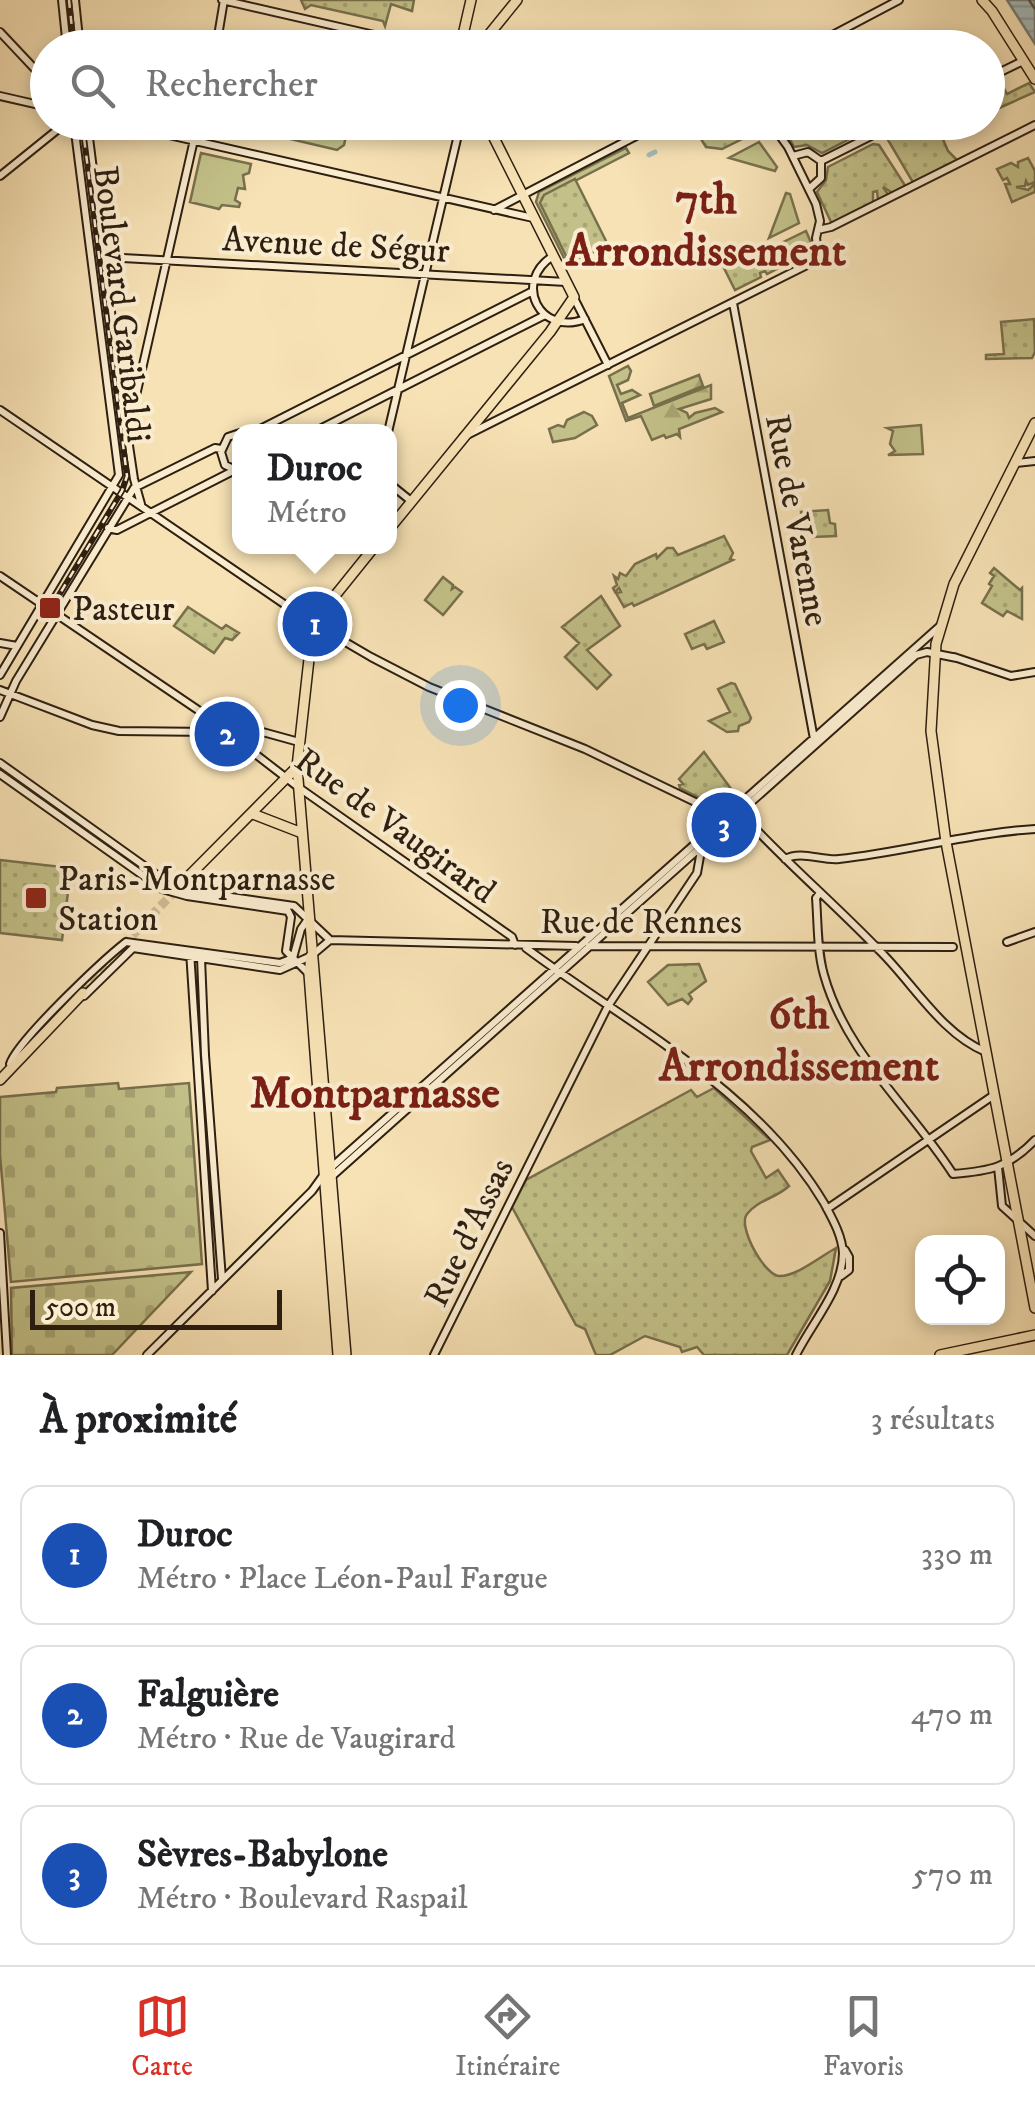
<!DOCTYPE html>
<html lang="fr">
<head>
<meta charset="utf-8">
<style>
	body { margin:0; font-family:"IM FELL DW Pica",serif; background:#f2f2f2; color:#202124 }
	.controls { position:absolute; right:30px; bottom:30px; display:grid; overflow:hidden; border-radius:20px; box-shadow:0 5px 15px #0003 }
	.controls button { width:90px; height:90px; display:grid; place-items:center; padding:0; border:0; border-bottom:2px solid #e0e0e0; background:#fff; color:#202124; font:50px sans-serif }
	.scale { position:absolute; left:30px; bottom:25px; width:252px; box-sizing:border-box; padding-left:10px; border:5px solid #2e1f11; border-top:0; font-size:28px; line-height:35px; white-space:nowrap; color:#2e1f11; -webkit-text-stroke:8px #faeccf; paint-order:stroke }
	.you { position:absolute; left:460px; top:705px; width:35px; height:35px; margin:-25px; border:8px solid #fff; border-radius:50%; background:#1a73e8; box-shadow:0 0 0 15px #1a73e833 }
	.badge { display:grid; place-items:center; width:65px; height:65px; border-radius:50%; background:#d93025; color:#fff; font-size:32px; font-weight:700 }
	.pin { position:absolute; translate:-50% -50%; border:5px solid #fff; box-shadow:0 2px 10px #0006 }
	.popup { position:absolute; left:232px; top:424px; width:165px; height:130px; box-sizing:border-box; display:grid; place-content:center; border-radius:20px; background:#fff; filter:drop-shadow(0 2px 8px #0005); font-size:32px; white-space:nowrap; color:#757577 }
	.popup b { font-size:38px; color:#202124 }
	.popup::after { content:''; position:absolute; left:50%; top:100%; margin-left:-20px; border:20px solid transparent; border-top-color:#fff }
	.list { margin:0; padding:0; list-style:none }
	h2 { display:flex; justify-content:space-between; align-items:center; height:130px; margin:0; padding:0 40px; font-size:42px }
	h2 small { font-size:32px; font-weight:400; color:#757577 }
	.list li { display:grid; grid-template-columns:65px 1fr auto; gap:30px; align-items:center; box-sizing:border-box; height:140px; margin:0 20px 20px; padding:0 20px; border:2px solid #e0e0e0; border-radius:20px }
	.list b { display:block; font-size:38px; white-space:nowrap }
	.list p { margin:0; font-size:32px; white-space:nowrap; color:#757577 }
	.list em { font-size:32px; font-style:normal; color:#757577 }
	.icon { flex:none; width:55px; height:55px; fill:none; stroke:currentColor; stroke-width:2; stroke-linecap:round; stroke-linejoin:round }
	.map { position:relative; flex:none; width:1035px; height:1355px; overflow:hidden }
	.search { position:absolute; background:#fff; box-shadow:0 5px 15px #0003; left:30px; right:30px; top:30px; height:110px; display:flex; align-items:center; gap:25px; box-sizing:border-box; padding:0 35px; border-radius:55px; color:#757577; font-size:38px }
	.sheet { height:610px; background:#fff }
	nav { display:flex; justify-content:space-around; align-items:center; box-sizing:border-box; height:140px; border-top:2px solid #e0e0e0; background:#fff; font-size:28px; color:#757577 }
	nav a { display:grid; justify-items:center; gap:5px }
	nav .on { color:#d93025 }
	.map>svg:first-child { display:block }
</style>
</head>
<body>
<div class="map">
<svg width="1035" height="1355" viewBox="0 0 1035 1355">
	<defs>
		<pattern id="forest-firs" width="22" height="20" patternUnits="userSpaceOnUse" patternTransform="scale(2.5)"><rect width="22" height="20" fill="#c3c189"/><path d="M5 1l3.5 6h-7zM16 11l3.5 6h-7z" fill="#a8a575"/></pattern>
		<pattern id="cemetery-stones" width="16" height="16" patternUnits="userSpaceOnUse" patternTransform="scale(2.5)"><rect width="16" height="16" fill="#c3c189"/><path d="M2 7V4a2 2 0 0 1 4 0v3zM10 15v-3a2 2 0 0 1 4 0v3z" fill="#a8a575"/></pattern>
		<pattern id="park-dots" width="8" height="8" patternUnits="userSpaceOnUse" patternTransform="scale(2.5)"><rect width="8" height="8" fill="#c3c189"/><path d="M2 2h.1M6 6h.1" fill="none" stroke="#a8a575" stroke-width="1.8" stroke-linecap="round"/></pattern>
		<pattern id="water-rules" width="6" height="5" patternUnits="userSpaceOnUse" patternTransform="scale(2.5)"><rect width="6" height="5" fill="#a3baba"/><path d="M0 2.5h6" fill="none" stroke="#8d9f9f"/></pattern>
	</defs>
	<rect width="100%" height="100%" fill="#f7e2b5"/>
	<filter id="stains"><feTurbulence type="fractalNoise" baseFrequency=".002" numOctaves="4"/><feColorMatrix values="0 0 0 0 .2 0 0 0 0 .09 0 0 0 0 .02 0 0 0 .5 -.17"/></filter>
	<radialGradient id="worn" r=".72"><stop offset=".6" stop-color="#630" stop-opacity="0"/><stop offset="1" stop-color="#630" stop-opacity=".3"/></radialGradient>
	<path fill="#c3c189" stroke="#78704d" stroke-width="2.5" d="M285,123V122L349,123L344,145L337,150L286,138Z
		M759,142L777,167L775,171L729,158Z
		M626,148L629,153L542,198L541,204L572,267L569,268L536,202L539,192Z
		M201,153L251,164L249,173L243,175L245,189L238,188L235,200L240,203L239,207L222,205L219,209L190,202Z
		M1028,158L1035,171V182L1028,185L1026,181L1025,186L1016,187L1028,190L1035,184V192L1012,202L1005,184H1010L1007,178L1003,180L997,169L1011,163L1018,167V162Z
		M786,193L790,194L799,223L769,238Z
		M584,412L592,416L597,425L575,438L553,442L549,429L558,425L564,427L567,420Z
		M921,425L923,454L888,455L895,451L890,444L893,431L887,428Z
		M443,577L453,585L452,589L455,587L462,592L443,615L425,600Z"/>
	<path fill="url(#forest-firs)" stroke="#78704d" stroke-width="2.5" d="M628,366L631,371L628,380L617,385L621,394L632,390L640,395L622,403L628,418L711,385V399L679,409L687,413L689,418L695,413L715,408L722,412L679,429L680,437L677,434L666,438L664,435L652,440L641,416L626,421L609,376Z
		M699,375L703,386L654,406L650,394Z"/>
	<path fill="url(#cemetery-stones)" stroke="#78704d" stroke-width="2.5" d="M118,1083L119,1089L189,1083L202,1264L11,1282L0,1155V1097L56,1092L57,1088Z
		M191,1272L112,1355H12L11,1288Z"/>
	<path fill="url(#park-dots)" stroke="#78704d" stroke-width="2.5" d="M301,0H414L412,11L391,4L385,26L383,21L311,5L305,9Z
		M1000,81L1007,94L1029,83L1035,92L988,113V87Z
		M691,123L752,134L722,149L706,147Z
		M866,123L867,130L822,153L807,145L794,147L781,123Z
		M916,123H936L948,151L956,159L955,163L914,184L888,140Z
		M873,144L879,145L906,187L893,193L883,187L889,196L878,200L877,191L873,192V204L832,224L817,192L826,180L828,167Z
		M575,179L608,245L570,264L540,203L544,195Z
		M806,231L812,245L807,253L767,274L765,271L760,273L761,277L735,290L723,266L755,251L759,261L754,263L756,266L768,260L771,248Z
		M1034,319L1035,352L1032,358L986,359V355L1004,354L1001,322Z
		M828,510L830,523L835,524L836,536L813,537L811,526H802L801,512Z
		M724,536L733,553L730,559L733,560L634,606L632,603L624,607L616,593L621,592L619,588L615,592L613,588L617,585L614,576L618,579L620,573L626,576L635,564L656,554L657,558L667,548H673L678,555Z
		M994,568L1020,590L1022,588V619L1007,611L1003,616L982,603L992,586L989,584L994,576L990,573Z
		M601,596L620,626L587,650L611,675L597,689L565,657L579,643L562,627Z
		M188,607L222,629L226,625L239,633L232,640L225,638L214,653L174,626Z
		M714,621L724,642L707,649L704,644L692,649L685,634Z
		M731,683L735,684L751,718L749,722L739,726L738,731L727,732L709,721L730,712L718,689Z
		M704,752L734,793V799L728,807L719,808L680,788L679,785L683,784L679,779Z
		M0,860L71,868L62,940L0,933Z
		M699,964L706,981L689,994L692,999L688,1004L682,999L668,1005L648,982L668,965Z
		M714,1088L770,1140L752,1147L751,1151L766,1178L778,1170L789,1186C775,1199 759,1199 747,1214C737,1226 765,1277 780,1276C797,1276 821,1256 836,1248L830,1281L787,1355H704L697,1347L682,1352L680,1347L645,1336L610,1355H596L585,1329L576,1325L512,1207L526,1180L691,1090L697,1097Z"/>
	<path fill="url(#water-rules)" stroke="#747c76" stroke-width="2.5" d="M1007,0H1035V44Z"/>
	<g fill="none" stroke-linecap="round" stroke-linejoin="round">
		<path stroke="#a3baba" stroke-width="5" d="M649,155L655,152"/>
		<path stroke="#514e44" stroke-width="2.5" stroke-dasharray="12 10" stroke-linecap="butt" d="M1029,0L1035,9"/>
		<path stroke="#cfbb94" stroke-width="9" stroke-dasharray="9 4.5" stroke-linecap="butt" d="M123,945L178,888
			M80,990L109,960"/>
		<defs>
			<path id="secondary" d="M62,0L67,48
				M75,0L80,48
				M222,0L431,48
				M0,32L48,83
				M216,48L224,0
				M808,48L899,0
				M988,78L1023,61
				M0,96L48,107
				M87,122L122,399L134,479L141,504
				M112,122L533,218
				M741,122H759
				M793,156L808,152L821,161V178L809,189
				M821,161L899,122
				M0,176L67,122
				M494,210L663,122
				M818,230L831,227L1035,125
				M553,256C512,282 540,337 585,319
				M104,257L566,282
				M574,298L608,365
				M733,303L814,739
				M0,410L306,619L371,657L429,687L585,749L718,813L749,822C791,867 838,907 881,952C914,985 942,1034 986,1052
				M128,431L198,122
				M254,432L533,291
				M314,432L545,315
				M388,432L461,122
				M240,433L228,437L221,452L225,465L240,472
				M463,437L819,259L816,238L820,221L816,204L788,147L770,122
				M1016,463L1035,461
				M390,484L411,501
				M108,528L117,530L233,471
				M0,576L201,712L298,787L512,937L515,945
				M0,643L17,646
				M954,657L1011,676L1035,672
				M0,675L119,475L74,124
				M0,690L92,725L119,731L212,732L226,722L299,742
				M0,717L16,681L134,488L215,448L221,449
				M0,763L171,885L189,891L294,906L330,940
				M0,774L162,889L187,896L288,911L291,917L286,951L308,973
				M785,859C801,850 822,861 839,859C905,852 969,833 1035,829
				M820,893L816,898C818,923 817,951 824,975C846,1054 910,1107 953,1174C990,1171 1008,1168 1035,1140
				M330,940L576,946
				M1007,942L1035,932
				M589,946L953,947
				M526,948C629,1025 756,1089 824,1203C832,1218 842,1235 843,1253C843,1289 811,1324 796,1355
				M190,951L212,1291
				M201,958L205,1055L222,1279
				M293,958L301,929L308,919
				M84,996L133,948L280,970L311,956L330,940
				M10,1064C17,1041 103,960 126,942L280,963L293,958
				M998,1167L1002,1206L1035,1236
				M330,1178L916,655L927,652L957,658
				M827,1209L994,1095
				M0,1233L7,1355
				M841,1276L849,1270V1257L845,1250
				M147,1355L312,1191L325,1173L940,626
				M434,1355L608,1006L697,873L702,845"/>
			<path id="primary" d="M982,0L992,11L1035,79
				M460,48L471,0
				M478,48L517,0
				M1035,423L954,584L936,644L931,731L946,842L1035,1308
				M390,528L550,332L574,297L486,122
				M313,640L322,628L324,610
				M253,814L302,833
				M183,882L297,767
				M311,956L309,974L338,1355
				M0,1080L83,993
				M346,1355L297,767L313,623L375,546
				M940,1355L1035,1335"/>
		</defs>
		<use href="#secondary" stroke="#2e1f11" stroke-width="10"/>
		<use href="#primary" stroke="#2e1f11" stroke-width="12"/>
		<use href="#secondary" stroke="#faeccf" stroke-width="6"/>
		<use href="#primary" stroke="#f7e2b5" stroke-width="9"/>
		<defs>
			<path id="rail" d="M69,0L74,48
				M53,605L122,491L127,476L82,122"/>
		</defs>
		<use href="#rail" stroke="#2e1f11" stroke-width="6"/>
		<use href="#rail" stroke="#faeccf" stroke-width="2.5" stroke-dasharray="8" stroke-linecap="butt"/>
	</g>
	<g fill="#8f2418" stroke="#faeccf" stroke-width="4">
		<rect x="38" y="596" width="24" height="24" rx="5"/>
		<rect x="24" y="886" width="24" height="24" rx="5"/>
	</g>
	<g text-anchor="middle" stroke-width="8" stroke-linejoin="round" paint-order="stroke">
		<g font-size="35" fill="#2e1f11" stroke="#faeccf">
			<text transform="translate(336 244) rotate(3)" y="12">Avenue de Ségur</text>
			<text transform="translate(123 304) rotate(83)" y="12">Boulevard Garibaldi</text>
			<text transform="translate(798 520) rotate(79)" y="12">Rue de Varenne</text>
			<text transform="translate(396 825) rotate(36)" y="12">Rue de Vaugirard</text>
			<text x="641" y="933">Rue de Rennes</text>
			<text transform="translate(468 1232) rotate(-64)" y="12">Rue d'Assas</text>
		</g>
		<g font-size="35" fill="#2e1f11" stroke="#faeccf" text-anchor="start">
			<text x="72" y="620">Pasteur</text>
			<text x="58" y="890">Paris-Montparnasse<tspan x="58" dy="40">Station</tspan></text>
		</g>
		<g font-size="45" font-weight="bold" fill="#7a1f14" stroke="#faeccf">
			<text x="706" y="213">7th<tspan x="706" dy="52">Arrondissement</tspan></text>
			<text x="799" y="1028">6th<tspan x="799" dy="52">Arrondissement</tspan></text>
			<text x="375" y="1107">Montparnasse</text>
		</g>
	</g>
	<rect width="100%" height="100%" filter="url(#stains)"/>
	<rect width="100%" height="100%" fill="url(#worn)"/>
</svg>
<div class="controls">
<button><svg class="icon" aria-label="locate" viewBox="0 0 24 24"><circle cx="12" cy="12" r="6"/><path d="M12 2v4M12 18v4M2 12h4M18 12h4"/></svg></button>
</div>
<div class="scale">500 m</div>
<div class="you"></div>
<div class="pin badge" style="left:315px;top:624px;background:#1a4fb4">1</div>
<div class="popup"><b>Duroc</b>Métro</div>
<div class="pin badge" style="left:227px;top:734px;background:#1a4fb4">2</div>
<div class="pin badge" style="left:724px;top:825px;background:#1a4fb4">3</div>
<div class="search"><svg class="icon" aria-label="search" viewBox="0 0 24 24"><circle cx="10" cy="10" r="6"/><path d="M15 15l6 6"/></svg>Rechercher</div>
</div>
<section class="sheet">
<h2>À proximité<small>3 résultats</small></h2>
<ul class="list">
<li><span class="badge" style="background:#1a4fb4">1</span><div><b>Duroc</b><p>Métro · Place Léon-Paul Fargue</p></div><em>330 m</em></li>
<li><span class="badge" style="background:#1a4fb4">2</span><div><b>Falguière</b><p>Métro · Rue de Vaugirard</p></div><em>470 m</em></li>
<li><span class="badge" style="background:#1a4fb4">3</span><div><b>Sèvres-Babylone</b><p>Métro · Boulevard Raspail</p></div><em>570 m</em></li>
</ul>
</section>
<nav>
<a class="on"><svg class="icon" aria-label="map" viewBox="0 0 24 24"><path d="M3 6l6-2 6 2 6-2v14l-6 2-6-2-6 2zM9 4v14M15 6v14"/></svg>Carte</a>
<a><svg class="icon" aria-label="directions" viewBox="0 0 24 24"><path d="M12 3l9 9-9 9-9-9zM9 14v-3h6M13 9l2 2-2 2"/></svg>Itinéraire</a>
<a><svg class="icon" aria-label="saved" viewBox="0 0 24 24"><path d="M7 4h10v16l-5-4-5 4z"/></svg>Favoris</a>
</nav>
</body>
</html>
